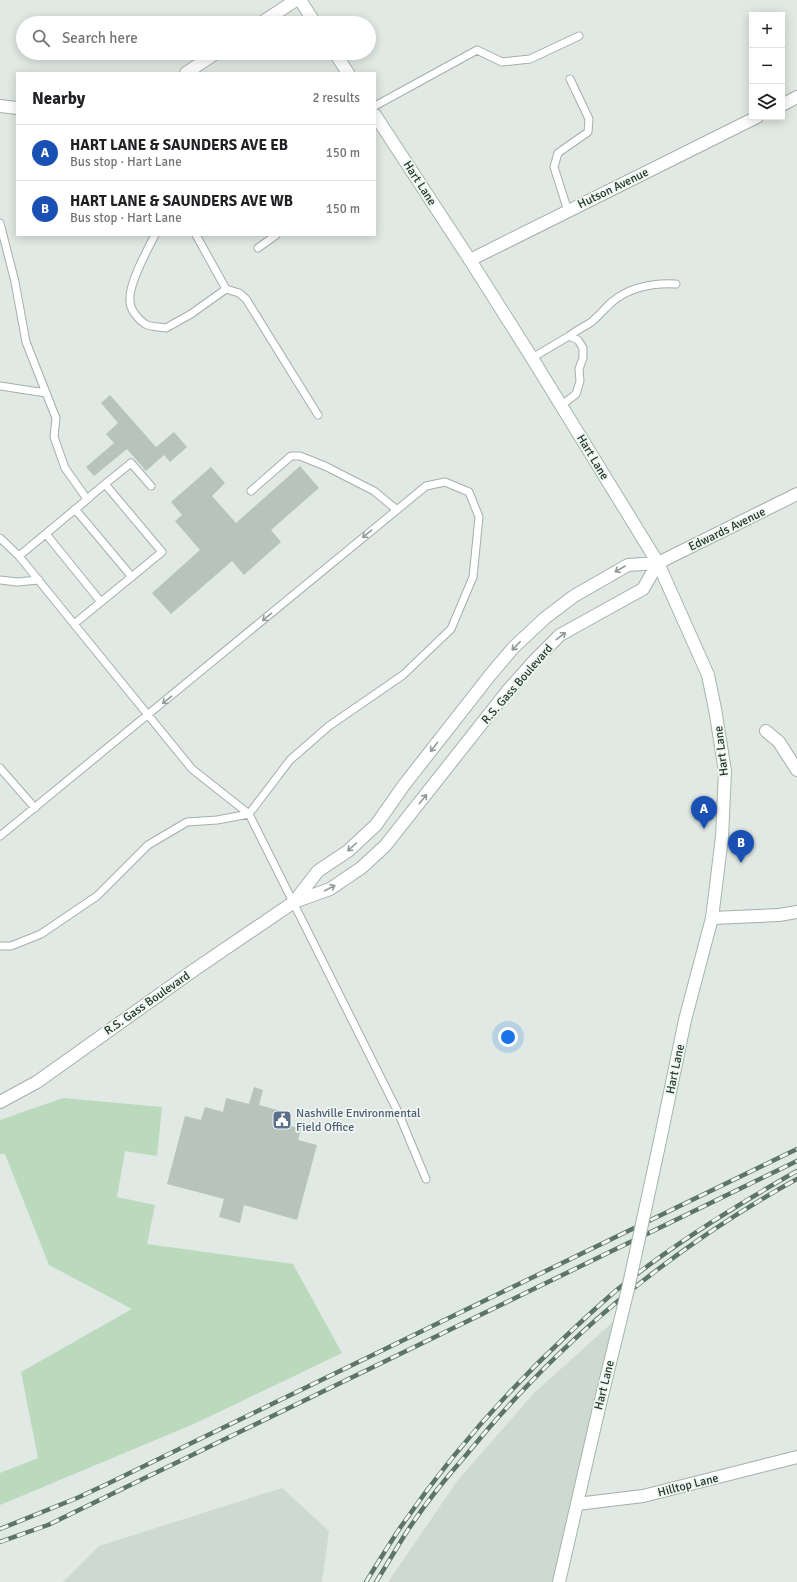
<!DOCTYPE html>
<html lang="en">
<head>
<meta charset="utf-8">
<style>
	body { margin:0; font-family:Signika,sans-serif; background:#f2f2f2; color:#202124 }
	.controls { position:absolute; right:12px; top:12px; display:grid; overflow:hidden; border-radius:0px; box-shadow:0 2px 10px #0003 }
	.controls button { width:36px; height:36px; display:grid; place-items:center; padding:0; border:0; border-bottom:1px solid #e0e0e0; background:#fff; color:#202124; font:20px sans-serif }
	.you { position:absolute; left:508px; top:1037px; width:14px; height:14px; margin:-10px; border:3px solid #fff; border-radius:50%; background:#1a73e8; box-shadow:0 0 0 6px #1a73e833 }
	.badge { display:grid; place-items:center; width:26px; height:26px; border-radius:50%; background:#ea580c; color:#fff; font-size:13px; font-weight:700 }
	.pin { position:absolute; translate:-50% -33px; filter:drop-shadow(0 1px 2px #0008) }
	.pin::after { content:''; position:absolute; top:21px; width:14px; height:12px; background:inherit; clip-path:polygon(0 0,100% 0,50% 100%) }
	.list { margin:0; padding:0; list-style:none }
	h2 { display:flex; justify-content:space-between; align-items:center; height:52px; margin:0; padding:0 16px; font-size:17px }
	h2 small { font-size:13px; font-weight:400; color:#757577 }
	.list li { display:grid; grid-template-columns:26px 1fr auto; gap:12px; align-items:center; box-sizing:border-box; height:56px; padding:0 16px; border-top:1px solid #e0e0e0 }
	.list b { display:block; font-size:15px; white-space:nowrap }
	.list p { margin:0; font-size:13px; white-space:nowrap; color:#757577 }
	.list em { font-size:13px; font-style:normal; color:#757577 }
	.icon { flex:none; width:22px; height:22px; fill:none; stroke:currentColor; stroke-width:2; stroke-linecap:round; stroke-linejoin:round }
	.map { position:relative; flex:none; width:797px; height:1582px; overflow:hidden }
	.search { position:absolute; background:#fff; box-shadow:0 2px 10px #0003; left:16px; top:16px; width:360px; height:44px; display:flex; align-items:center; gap:10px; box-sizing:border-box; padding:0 14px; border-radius:22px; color:#757577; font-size:15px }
	.panel { position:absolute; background:#fff; box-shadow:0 2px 10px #0003; left:16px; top:72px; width:360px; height:164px; border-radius:0px }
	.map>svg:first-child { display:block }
</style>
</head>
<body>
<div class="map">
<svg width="797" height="1582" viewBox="0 0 797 1582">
	<rect width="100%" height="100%" fill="#e0e9e3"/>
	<path fill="#ced9d2" d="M623,1313L559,1582H388L458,1480L534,1393Z
		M282,1488L329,1531L322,1582H63L99,1546Z"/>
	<path fill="#bbd9bc" d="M63,1098L162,1107L157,1156L125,1151L117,1197L155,1205L147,1244L293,1264L342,1353L196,1423L0,1505V1473L38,1458L21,1372L132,1309L49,1265L5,1154H0V1120Z"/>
	<path fill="#b6c4bb" d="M110,395L156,447L174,432L187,447L170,462L164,455L146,471L127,449L94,476L86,467L114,443L106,434L118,423L101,403Z
		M300,466L319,488L271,530L281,542L244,575L232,561L171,614L152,593L200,550L175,521L182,515L171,502L211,467L225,483L212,496L236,523Z
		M254,1087L263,1090L259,1105L284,1112L281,1123L301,1129L298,1140L317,1145L297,1220L244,1205L240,1223L219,1217L224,1199L167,1184L185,1116L201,1120L205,1107L223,1112L226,1098L249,1104Z"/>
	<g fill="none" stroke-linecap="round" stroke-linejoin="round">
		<defs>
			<path id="lane" d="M375,106L477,50L502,62L530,59L579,36
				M568,211L554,167L558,153L588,132L589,119L570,79
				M0,223L15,282L26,342L56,418L54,437L65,468L87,499L105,484L162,552L74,624L19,556L90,497
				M155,235C147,250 128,285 130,301C130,310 138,319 145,324C150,327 160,327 166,328L191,314L226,289L239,293L246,299L318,415
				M196,235L226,289
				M258,248L276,235
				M569,336C576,331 583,327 590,323C598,317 605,308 612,302C630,287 654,283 676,284
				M532,358L569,336L578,340L583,348V358L579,369L580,381L576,394L562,405
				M0,386L46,393
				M105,484L131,463L151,486
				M251,491L291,456H300L325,466L374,491L397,510
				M75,509L132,577
				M46,534L101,602
				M0,538L19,556
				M0,580L17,582L39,580
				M74,624L192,769L249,814L398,1112L426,1179
				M0,768L35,808
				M0,836L426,486L445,482L469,492L479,517L473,577L451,629L403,675L329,726L290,760L249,814L217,820L187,822L148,845L97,896L41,934L11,946H0"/>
			<path id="street" d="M261,23L296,0
				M186,73L216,53
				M782,105L797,97
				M0,106L17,108
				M470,260L757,117
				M766,731L779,742L797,770
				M294,902L318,871L348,851L376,825L404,785L491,674L514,647L545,618L574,596L628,565L658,563L797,494
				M712,918L779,915L797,912
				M0,1102L37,1082L194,970L294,902L330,889L361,868L385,846L509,689L536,659L560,635L643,589L658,563
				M577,1504L643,1496L797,1457"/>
			<path id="secondary" d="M300,0L315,23
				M335,53L348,73
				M375,115L470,260L532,358L658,563L708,675L715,709L725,771L722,837L712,918L685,1020L661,1136
				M559,1582L599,1408"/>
		</defs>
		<use href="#lane" stroke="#a3b0a9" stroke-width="9"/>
		<use href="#street" stroke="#a3b0a9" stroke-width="14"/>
		<use href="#secondary" stroke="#a2b7ab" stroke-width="14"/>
		<use href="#lane" stroke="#fff" stroke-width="7"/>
		<use href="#street" stroke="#fff" stroke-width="12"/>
		<use href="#secondary" stroke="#fff" stroke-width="12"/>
		<defs>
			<path id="rail" d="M0,1529L77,1498L105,1485L797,1149
				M0,1542L48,1525L797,1161
				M366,1582C377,1564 388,1546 400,1528C448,1458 504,1394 566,1336C583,1320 600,1304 618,1289C673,1244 735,1206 797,1171
				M376,1582C386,1566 396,1549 406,1533C424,1505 445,1479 467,1454C558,1342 670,1249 797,1179"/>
		</defs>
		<use href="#rail" stroke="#5d7468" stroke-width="4.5"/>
		<use href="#rail" stroke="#f0f6f2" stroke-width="3" stroke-dasharray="9" stroke-linecap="butt"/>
		<defs>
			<path id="secondary-bridge" d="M599,1408L628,1289L661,1136"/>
		</defs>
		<use href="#secondary-bridge" stroke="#a2b7ab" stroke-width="14" stroke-linecap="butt"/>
		<use href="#secondary-bridge" stroke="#fff" stroke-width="12"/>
	</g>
	<defs><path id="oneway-shaft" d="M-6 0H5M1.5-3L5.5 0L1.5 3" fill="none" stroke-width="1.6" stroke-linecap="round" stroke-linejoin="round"/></defs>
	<g stroke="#909c96">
		<use href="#oneway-shaft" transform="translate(367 534) rotate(140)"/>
		<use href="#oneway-shaft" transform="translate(620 569) rotate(150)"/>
		<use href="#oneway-shaft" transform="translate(267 617) rotate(140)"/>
		<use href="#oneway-shaft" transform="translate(561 636) rotate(-37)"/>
		<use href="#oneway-shaft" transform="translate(516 646) rotate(134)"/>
		<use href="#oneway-shaft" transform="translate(167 700) rotate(140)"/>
		<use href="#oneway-shaft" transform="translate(434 747) rotate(128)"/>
		<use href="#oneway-shaft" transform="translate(423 799) rotate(-52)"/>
		<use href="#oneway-shaft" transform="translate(352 847) rotate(138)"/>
		<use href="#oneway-shaft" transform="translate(330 888) rotate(-28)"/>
	</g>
	<defs>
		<symbol id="civic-square" viewBox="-11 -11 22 22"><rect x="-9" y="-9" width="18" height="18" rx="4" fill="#5c6f8a" stroke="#f0f6f2"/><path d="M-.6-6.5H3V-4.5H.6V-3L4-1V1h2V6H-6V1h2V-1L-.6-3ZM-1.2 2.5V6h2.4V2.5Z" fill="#fff"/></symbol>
	</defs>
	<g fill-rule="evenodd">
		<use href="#civic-square" x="271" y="1109" width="22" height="22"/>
	</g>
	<g text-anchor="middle" stroke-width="3.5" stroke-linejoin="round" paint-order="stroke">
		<g font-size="12" fill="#22382d" stroke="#f0f6f2">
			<text transform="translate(420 183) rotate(57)" y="4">Hart Lane</text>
			<text transform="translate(613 188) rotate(-26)" y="4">Hutson Avenue</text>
			<text transform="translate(593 457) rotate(59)" y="4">Hart Lane</text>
			<text transform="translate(727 529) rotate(-26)" y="4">Edwards Avenue</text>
			<text transform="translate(517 684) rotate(-49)" y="4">R.S. Gass Boulevard</text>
			<text transform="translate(721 751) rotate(-97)" y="4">Hart Lane</text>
			<text transform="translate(147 1003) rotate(-35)" y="4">R.S. Gass Boulevard</text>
			<text transform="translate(675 1069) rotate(-78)" y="4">Hart Lane</text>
			<text transform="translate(604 1385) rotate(-76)" y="4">Hart Lane</text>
			<text transform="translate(688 1485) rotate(-14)" y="4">Hilltop Lane</text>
		</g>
		<g font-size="12" fill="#4e5e75" stroke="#f0f6f2" text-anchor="start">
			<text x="296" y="1117">Nashville Environmental<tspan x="296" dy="14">Field Office</tspan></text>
		</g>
	</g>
</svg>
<div class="controls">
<button>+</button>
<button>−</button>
<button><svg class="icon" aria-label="layers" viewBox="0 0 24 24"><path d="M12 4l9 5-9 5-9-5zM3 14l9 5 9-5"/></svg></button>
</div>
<div class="you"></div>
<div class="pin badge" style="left:704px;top:829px;background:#1a4fb4">A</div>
<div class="pin badge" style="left:741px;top:863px;background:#1a4fb4">B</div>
<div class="search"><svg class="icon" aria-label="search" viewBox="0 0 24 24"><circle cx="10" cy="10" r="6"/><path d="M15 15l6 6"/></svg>Search here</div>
<section class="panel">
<h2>Nearby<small>2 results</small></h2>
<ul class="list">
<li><span class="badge" style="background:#1a4fb4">A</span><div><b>HART LANE &amp; SAUNDERS AVE EB</b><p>Bus stop · Hart Lane</p></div><em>150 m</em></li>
<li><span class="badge" style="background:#1a4fb4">B</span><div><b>HART LANE &amp; SAUNDERS AVE WB</b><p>Bus stop · Hart Lane</p></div><em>150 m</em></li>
</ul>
</section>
</div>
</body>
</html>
